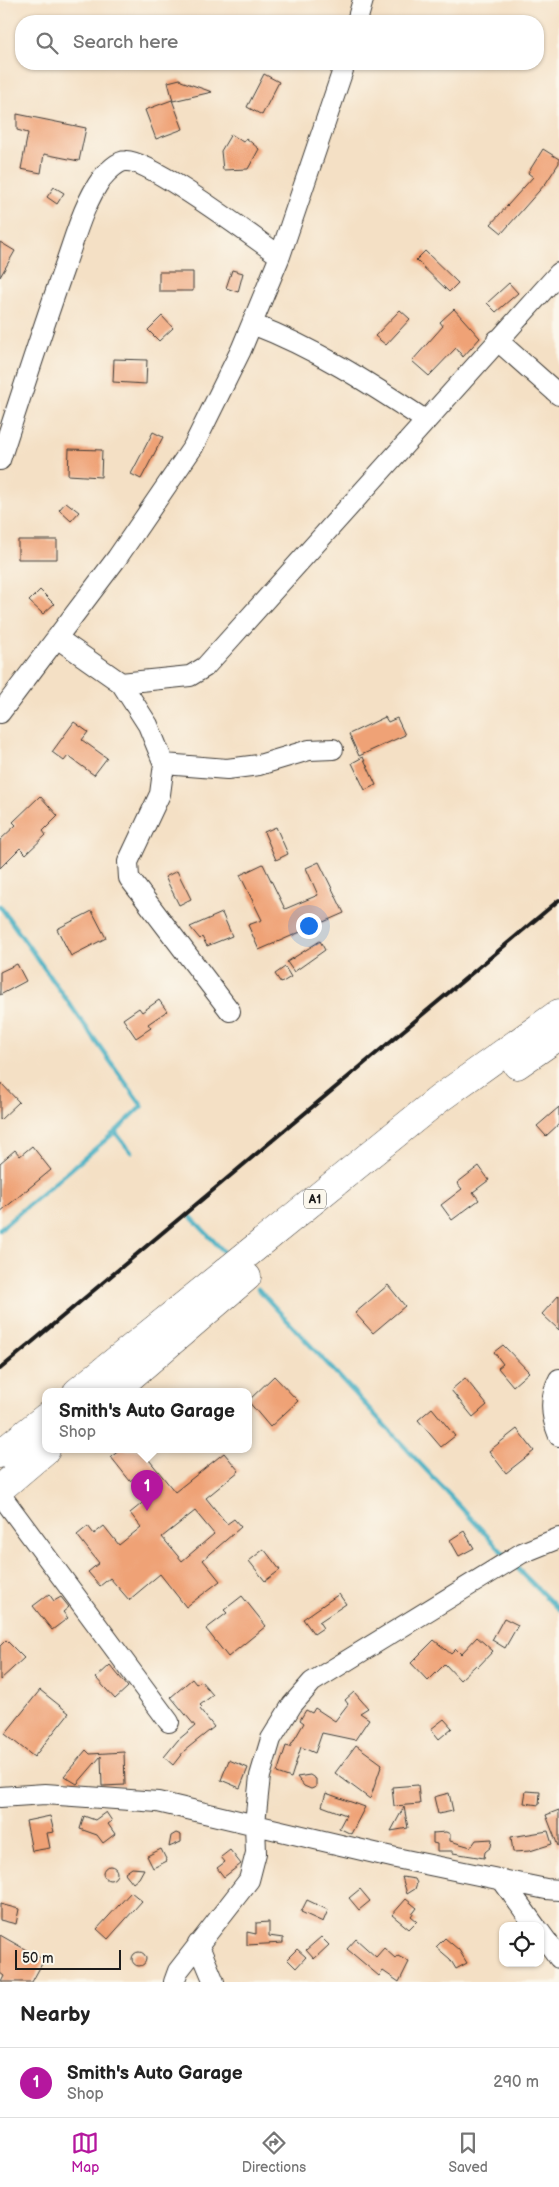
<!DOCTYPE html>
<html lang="en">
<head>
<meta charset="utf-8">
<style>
	body { margin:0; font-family:"Balsamiq Sans",sans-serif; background:#f6f6f6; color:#222 }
	.controls { position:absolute; right:15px; bottom:15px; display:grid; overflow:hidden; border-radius:10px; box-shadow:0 1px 4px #0004 }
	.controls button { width:45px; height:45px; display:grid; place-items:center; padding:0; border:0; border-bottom:1px solid #e0e0e0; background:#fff; color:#222; font:25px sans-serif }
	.scale { position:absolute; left:15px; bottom:12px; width:106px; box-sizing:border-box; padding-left:5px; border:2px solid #1c1c1c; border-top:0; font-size:14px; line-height:18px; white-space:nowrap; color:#1c1c1c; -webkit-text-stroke:4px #fbf7ec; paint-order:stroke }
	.you { position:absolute; left:308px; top:925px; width:18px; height:18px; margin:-12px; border:4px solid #fff; border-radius:50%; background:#1a73e8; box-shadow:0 0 0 8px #1a73e833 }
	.badge { display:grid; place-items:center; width:32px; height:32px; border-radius:50%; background:#b5179e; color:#fff; font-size:16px; font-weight:700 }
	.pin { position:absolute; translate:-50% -41px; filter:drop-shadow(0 1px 2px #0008) }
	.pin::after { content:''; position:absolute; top:26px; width:18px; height:15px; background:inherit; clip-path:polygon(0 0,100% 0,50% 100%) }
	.popup { position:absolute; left:42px; top:1388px; width:210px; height:65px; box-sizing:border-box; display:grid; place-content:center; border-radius:10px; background:#fff; filter:drop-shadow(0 1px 4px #0005); font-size:16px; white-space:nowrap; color:#767676 }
	.popup b { font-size:19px; color:#222 }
	.popup::after { content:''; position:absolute; left:50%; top:100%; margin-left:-10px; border:10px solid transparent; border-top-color:#fff }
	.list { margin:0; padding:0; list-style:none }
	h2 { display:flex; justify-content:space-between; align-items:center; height:65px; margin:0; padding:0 20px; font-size:21px }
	h2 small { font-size:16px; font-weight:400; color:#767676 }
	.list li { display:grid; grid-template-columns:32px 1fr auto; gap:15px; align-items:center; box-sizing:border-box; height:70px; padding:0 20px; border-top:1px solid #e0e0e0 }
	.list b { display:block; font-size:19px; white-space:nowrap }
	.list p { margin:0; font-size:16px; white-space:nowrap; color:#767676 }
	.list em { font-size:16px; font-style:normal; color:#767676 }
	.icon { flex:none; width:28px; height:28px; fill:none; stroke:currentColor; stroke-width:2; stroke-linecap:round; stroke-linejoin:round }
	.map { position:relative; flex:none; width:559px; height:1982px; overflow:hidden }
	.search { position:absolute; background:#fff; box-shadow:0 1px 4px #0004; left:15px; right:15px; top:15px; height:55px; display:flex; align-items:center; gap:12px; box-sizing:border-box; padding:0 18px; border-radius:20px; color:#767676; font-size:19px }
	.sheet { height:135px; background:#fff }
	nav { display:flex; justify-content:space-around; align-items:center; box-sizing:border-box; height:70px; border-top:1px solid #e0e0e0; background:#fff; font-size:14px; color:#767676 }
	nav a { display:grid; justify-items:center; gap:2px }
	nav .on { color:#b5179e }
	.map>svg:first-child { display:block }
</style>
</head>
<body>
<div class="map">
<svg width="559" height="1982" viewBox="0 0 559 1982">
	<rect width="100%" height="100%" fill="#fbf7ec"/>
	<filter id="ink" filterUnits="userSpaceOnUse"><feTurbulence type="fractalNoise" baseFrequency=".02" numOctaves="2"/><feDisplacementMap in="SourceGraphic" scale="10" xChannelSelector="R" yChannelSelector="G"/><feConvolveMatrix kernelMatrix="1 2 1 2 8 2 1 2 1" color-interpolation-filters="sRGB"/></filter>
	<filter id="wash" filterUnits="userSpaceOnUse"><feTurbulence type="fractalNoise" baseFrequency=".0096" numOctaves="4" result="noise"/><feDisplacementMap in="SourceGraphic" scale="20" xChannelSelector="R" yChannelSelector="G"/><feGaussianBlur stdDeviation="1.12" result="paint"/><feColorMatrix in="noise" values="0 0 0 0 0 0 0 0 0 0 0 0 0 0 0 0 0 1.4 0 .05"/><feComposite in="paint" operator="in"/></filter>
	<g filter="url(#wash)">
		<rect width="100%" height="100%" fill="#f4e0c5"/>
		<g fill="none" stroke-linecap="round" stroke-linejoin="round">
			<path stroke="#42adc1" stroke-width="4.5" d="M0,906L142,1106L115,1132L0,1229
				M115,1132L131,1152
				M191,1217L227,1255
				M258,1289L506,1556
				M515,1566L559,1610"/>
		</g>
		<g id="blocks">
			<path fill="#efa276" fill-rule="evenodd" d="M264,74L279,82L262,115L247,107Z
				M180,79L181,81L212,92L173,101L168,82Z
				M172,100L183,129L156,139L145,110Z
				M17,114L86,128L79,161L44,154L41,173L21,169L28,133L17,130Z
				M231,134L243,142L246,138L259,149L248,169L223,170L221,151Z
				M543,149L559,159V163L546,183L502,233L491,224L533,177L528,173Z
				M54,187L64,193L57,204L47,197Z
				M0,242L15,251L0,277Z
				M425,251L458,283L449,292L416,260Z
				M232,270L243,273L238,292L226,288Z
				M159,272H193V291H159Z
				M509,283L518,293L496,312L487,303Z
				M454,309L480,338L463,357L456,348L429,376L412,361L443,326L440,322Z
				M400,310L410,319L386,345L375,336Z
				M162,316L173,328L159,341L148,330Z
				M114,359L147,360L146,384L113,382Z
				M153,432L163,437L141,479L131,474Z
				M69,449L102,450L101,477L68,475Z
				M66,502L79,512L71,521L59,510Z
				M18,540H57V559H18Z
				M40,590L54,604L43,614L29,601Z
				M385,717L388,722L397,718L405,735L359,756L349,734Z
				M74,722L88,732L82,740L107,758L94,775L68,756L64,761L52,752Z
				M363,757L376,785L365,790L352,763Z
				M40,796L58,816L43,831L46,835L26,854L20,848L0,868V840L16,825L13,822Z
				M276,827L288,854L276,860L264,832Z
				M319,862L344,913L259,950L248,925L262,920L240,875L263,864L285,909L318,895L306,868Z
				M177,871L191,899L179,905L165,877Z
				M92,911L106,938L71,956L57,929Z
				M222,913L232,936L207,946L202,937L200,939L190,927Z
				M320,941L325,950L294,972L287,962Z
				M17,964L26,981L0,995V972Z
				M285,967L291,977L281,983L275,974Z
				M159,1000L167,1011L148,1024L151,1028L136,1038L123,1019L139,1008L142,1012Z
				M0,1082L19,1102L0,1120Z
				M559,1107V1124L546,1136L537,1126Z
				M32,1146L51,1170L0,1212V1163L15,1150L20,1156Z
				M479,1166L489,1180L473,1192L479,1200L452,1220L441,1205L462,1189L457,1183Z
				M388,1285L405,1306L373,1333L355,1313Z
				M559,1295V1330L542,1314Z
				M503,1345L529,1372L513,1386L498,1368L503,1364L494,1352Z
				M274,1376L298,1401L270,1427L248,1401Z
				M465,1378L487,1405L473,1417L451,1390Z
				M432,1408L455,1436L441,1447L418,1420Z
				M517,1429L534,1451L506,1473L489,1451Z
				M120,1450H141L175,1492L224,1453L239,1471L206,1498L227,1524L234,1519L241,1527L203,1560L220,1581L186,1607L160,1574L129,1600L110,1578L100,1586L88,1572L99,1563L77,1535L88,1526L94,1534L104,1526L119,1545L141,1527L130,1513L156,1492L140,1473L130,1481L111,1457ZM195,1511L214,1534L182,1561L162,1537Z
				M464,1531L474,1548L459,1556L450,1540Z
				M264,1549L280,1570L265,1581L249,1561Z
				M49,1594L54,1601L61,1597L69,1607L63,1612L68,1618L52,1630L33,1606Z
				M339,1594L346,1604L319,1622L323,1628L314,1634L303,1619Z
				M242,1596L266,1626L228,1657L206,1629L227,1613L224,1610Z
				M504,1618L518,1625L505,1648L492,1640Z
				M477,1637L493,1651L478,1667L476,1665L460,1680L445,1664L428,1681L411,1663L434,1640L451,1654L456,1649L461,1654Z
				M6,1640L24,1658L0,1680V1646Z
				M110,1665L128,1687L115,1699L96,1678Z
				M192,1679L196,1684L201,1681L213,1695L200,1705L202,1707L200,1709L214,1727L184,1751L173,1765L164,1757L178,1740L195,1726L171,1697Z
				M40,1690L69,1713L34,1757L5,1734Z
				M354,1692L368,1708L360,1713L369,1719L355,1740L322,1733L315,1753L301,1747L291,1778L277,1773L286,1746L290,1747L304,1723L300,1720L306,1710L312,1713L315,1708L335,1721L348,1704L345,1700Z
				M444,1719L452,1728L439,1739L431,1729Z
				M356,1745L382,1764L370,1799L335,1773Z
				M86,1750L90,1754L124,1752L125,1785L102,1786L101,1756L77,1784L64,1776Z
				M229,1760L248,1768L240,1788L221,1780Z
				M310,1775L316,1779V1787L311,1789L304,1786L297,1777Z
				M418,1785L420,1804L394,1806L392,1787Z
				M526,1791L540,1792L539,1805L524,1803Z
				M326,1793L365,1807L351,1834L339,1828L346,1815L322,1806Z
				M449,1793L453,1811L438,1814L434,1797Z
				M404,1807L408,1828L391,1831Z
				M559,1810V1846H558L546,1815Z
				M106,1812L112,1821L108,1824L115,1834L103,1843L97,1835L80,1829L84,1816L95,1820Z
				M50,1816L54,1832L47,1833L50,1848L32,1851L26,1821Z
				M548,1831L552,1844L530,1851L513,1852L511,1837Z
				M446,1832L450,1834V1841L471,1847L476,1840L492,1839L491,1847L485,1852L484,1858L453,1853V1851H437V1844L433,1843V1833Z
				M176,1833L181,1835V1842L169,1847L171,1836Z
				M161,1849L167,1861L153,1868L147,1856Z
				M230,1850L241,1864L224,1877L217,1868L225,1862L221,1857Z
				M103 1873a7 7 0 1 1 14 0a7 7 0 1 1-14 0Z
				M132,1868L144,1869L139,1878L133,1883L125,1873Z
				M402,1877L415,1879L417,1883L415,1889L407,1894Z
				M360,1889L370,1901L359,1910L349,1898Z
				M131,1892L142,1901L108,1939L97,1929Z
				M406,1899L417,1908L411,1916L417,1921L409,1929L392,1915Z
				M307,1900L328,1910L323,1922L301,1912Z
				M0,1904L19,1909L16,1924L0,1920Z
				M269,1922V1936L283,1938V1943L247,1945V1932L256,1934V1923Z
				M0,1935L44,1960L32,1982H1L4,1976L0,1973Z
				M321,1937L329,1945L314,1959L306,1950Z
				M445,1938L459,1950L467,1963L456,1969L450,1959L436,1947Z
				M356,1939L376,1957L384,1948L396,1959L398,1956L409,1962L399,1982L383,1971L379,1976L347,1949Z
				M297,1949L306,1957L296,1968L287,1959Z
				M132 1959a7 7 0 1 1 14 0a7 7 0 1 1-14 0Z"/>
		</g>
	</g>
	<g filter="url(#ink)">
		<use href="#blocks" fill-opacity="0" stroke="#3c3935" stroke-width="1"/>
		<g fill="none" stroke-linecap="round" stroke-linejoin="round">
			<defs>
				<path id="minor" d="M357,21L363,0
					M252,324C315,348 369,383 425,420
					M497,340L559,395
					M0,460C21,395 42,330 65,265C75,237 84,203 102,178C107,172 118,161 126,161C151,160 254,238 280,256
					M57,638L121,683L148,725L164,764L160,794L128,862L129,878L230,1011
					M121,683L190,676L205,667L559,273
					M0,713L117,558L193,447L241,350L280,256L345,64
					M164,764L227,769L259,765L309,750L333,749
					M559,1379C549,1397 551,1417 559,1436
					M0,1494L169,1722
					M0,1797L45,1794L158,1802L396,1858L546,1889L559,1890
					M502,1880L535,1926
					M540,1932L559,1958
					M198,1944L214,1982
					M174,1982L178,1971L249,1880L256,1853L255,1823L260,1776L271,1739L292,1705L312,1682L522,1553L559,1538"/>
				<path id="highway" d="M517,1065L559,1036
					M77,1392L439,1099L559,1013
					M113,1392L247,1277
					M0,1454L46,1417
					M0,1489L46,1450"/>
			</defs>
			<use href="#minor" stroke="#3c3935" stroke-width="22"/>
			<use href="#highway" stroke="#3c3935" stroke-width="29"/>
			<use href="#minor" stroke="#fff" stroke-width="20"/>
			<use href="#highway" stroke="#fff" stroke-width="28"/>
			<path stroke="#1c1c1c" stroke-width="4" d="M0,1369L559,900"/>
		</g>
	</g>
	<g text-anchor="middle" stroke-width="4.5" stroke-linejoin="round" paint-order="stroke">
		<rect fill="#fbf7ec" stroke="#5f5e5a" stroke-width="1" x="304" y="1189.5" width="22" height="19" rx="4"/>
		<g font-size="12" font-weight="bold" fill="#1c1c1c">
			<text x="315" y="1203">A1</text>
		</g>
	</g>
</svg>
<div class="controls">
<button><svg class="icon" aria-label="locate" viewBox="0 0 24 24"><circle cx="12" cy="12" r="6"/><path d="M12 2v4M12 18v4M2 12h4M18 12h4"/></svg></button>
</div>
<div class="scale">50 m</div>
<div class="you"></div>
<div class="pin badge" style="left:147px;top:1511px">1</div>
<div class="popup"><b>Smith's Auto Garage</b>Shop</div>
<div class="search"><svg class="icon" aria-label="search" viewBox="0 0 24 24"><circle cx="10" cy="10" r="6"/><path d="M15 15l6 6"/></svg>Search here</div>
</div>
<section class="sheet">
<h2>Nearby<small></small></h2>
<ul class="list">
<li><span class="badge">1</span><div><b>Smith's Auto Garage</b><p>Shop</p></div><em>290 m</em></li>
</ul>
</section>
<nav>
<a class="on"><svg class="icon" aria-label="map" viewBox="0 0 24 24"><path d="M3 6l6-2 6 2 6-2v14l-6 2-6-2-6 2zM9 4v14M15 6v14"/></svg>Map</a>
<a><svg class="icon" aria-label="directions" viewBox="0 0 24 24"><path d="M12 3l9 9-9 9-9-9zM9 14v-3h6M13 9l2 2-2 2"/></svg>Directions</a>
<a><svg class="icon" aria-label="saved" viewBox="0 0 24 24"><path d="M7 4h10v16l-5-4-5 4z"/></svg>Saved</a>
</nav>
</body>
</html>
